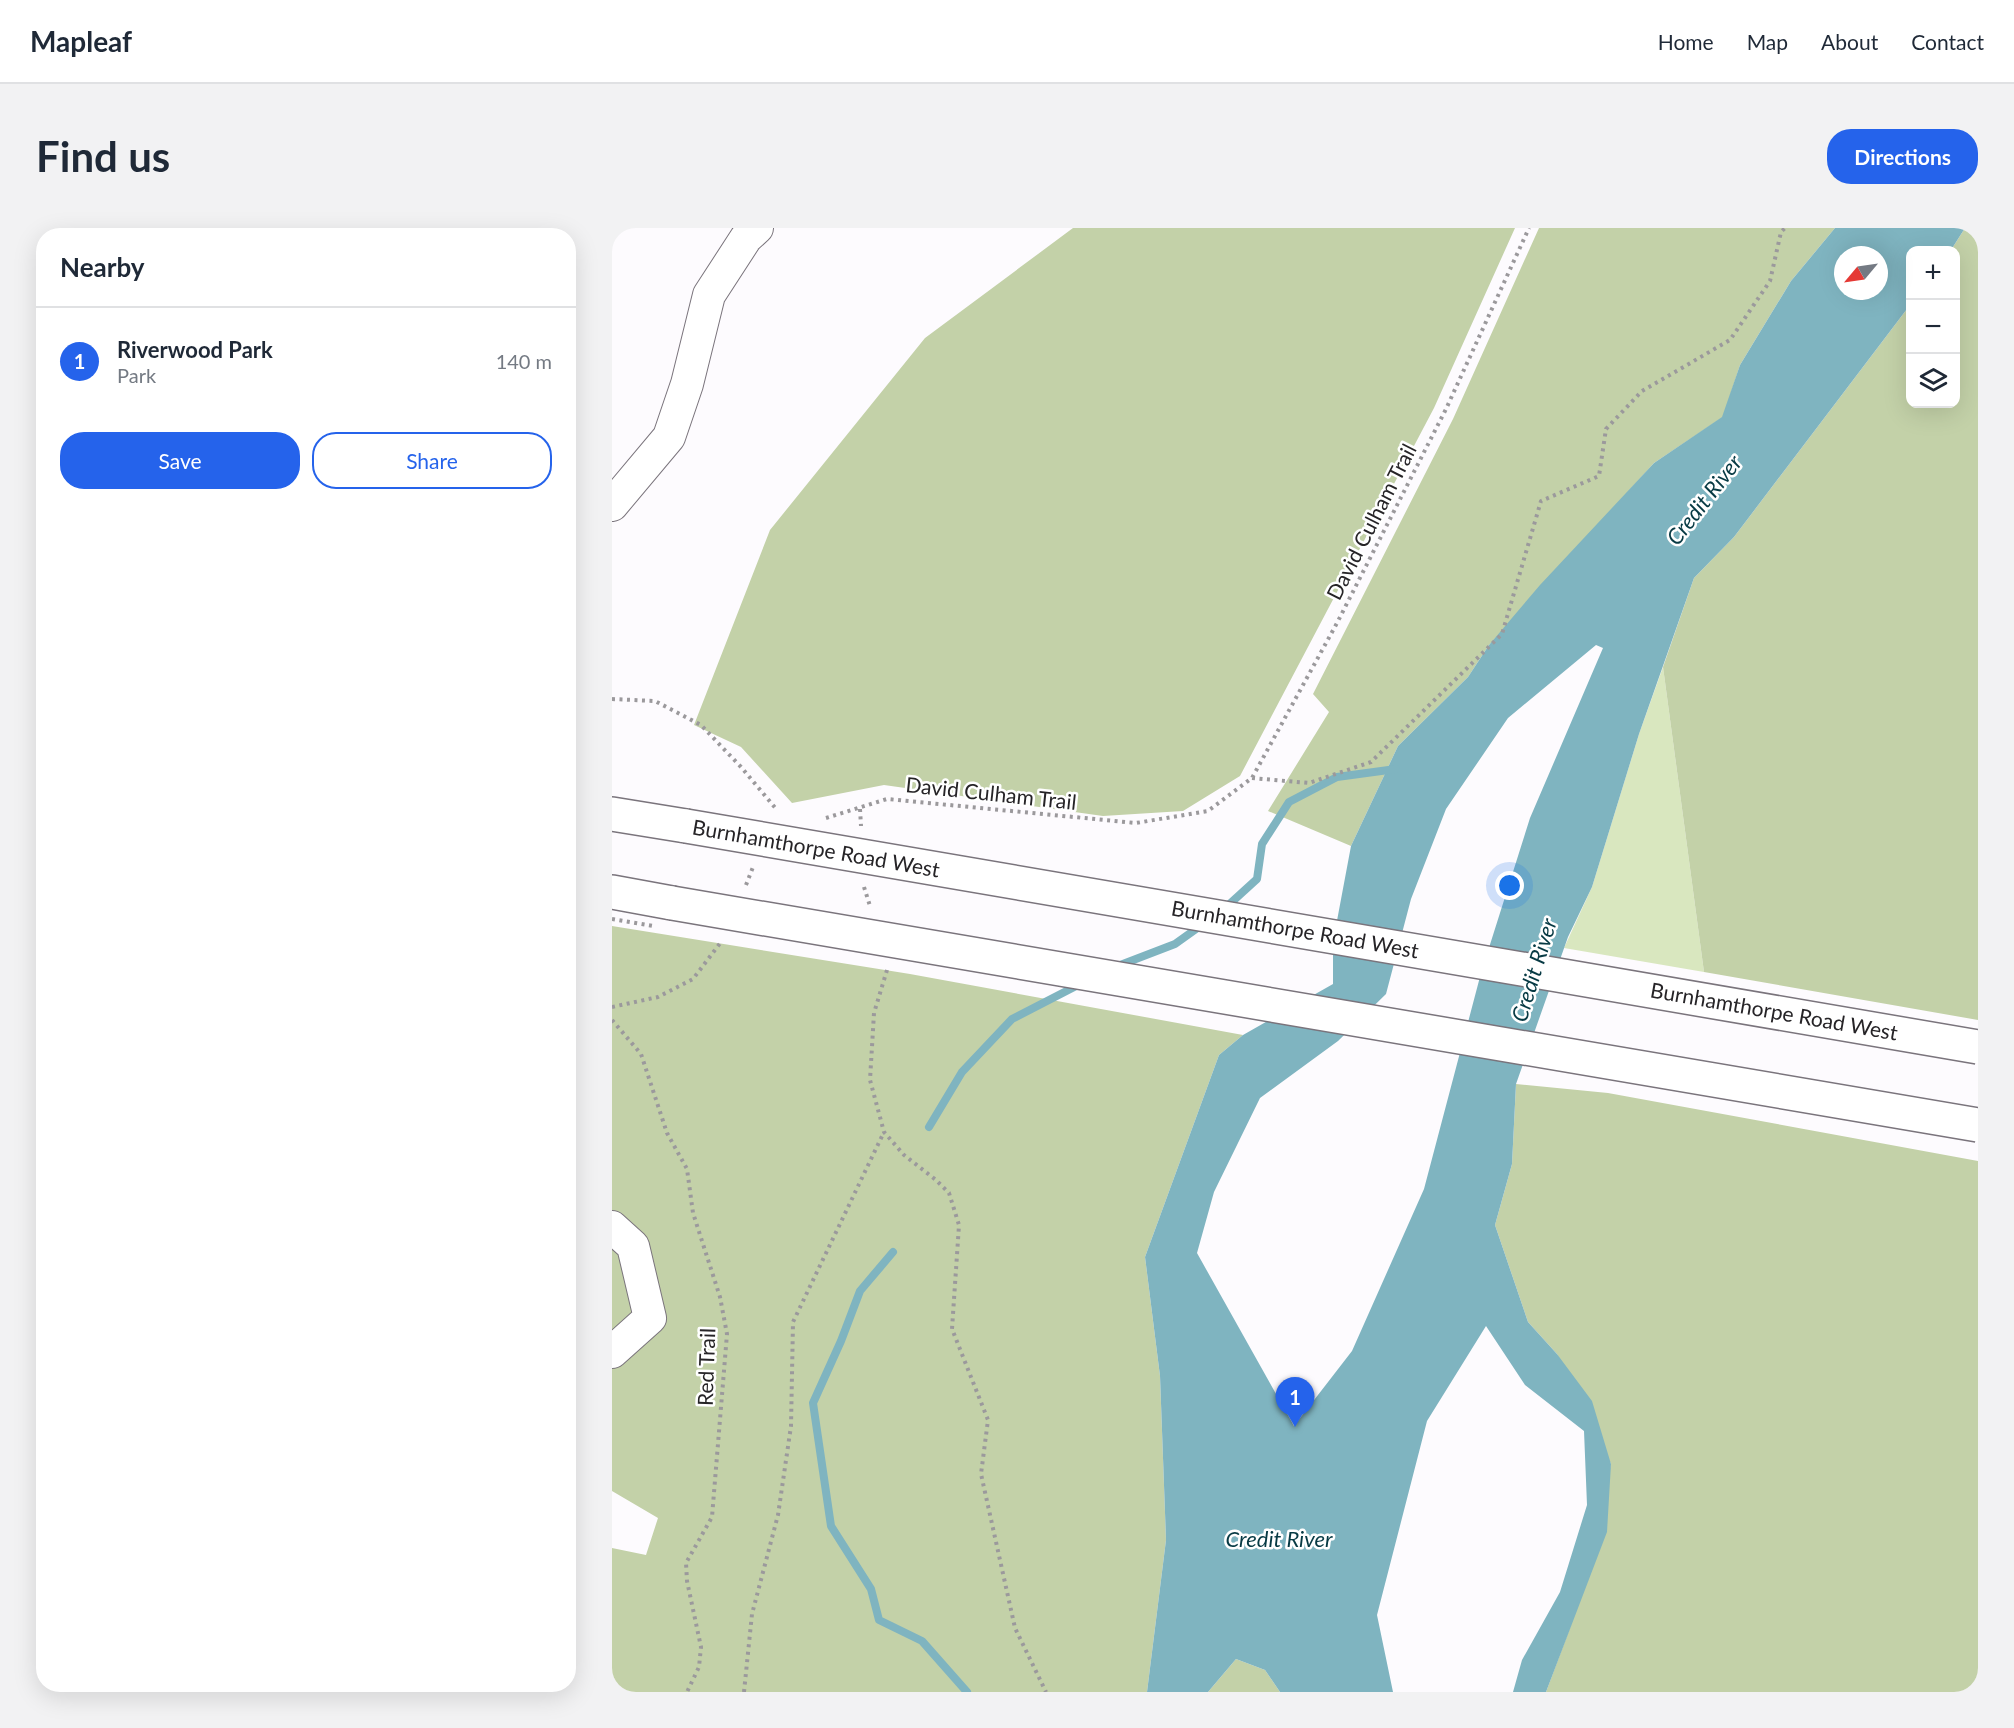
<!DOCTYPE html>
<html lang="en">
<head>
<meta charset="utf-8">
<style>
	body { margin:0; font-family:Lato,sans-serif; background:#f2f2f3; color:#1f2937 }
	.controls { position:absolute; right:18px; top:18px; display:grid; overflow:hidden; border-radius:12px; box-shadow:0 6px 24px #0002 }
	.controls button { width:54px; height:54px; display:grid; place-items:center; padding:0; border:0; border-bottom:2px solid #e0e1e3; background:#fff; color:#1f2937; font:30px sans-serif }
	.compass { position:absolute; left:1222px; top:18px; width:54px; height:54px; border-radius:50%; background:#fff; box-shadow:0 6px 24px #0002; rotate:241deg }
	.you { position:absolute; left:898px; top:658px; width:21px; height:21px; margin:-15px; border:4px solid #fff; border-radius:50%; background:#1a73e8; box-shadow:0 0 0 9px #1a73e833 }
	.badge { display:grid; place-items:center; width:39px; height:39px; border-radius:50%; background:#2563eb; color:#fff; font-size:20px; font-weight:700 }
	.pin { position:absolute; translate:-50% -50px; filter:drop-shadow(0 2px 3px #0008) }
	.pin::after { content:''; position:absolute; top:32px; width:21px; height:18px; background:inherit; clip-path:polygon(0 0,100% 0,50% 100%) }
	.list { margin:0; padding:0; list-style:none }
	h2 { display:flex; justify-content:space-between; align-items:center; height:78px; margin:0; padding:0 24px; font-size:26px }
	h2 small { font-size:20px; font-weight:400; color:#747a83 }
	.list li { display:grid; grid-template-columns:39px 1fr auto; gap:18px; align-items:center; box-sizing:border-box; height:108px; padding:0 24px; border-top:2px solid #e0e1e3 }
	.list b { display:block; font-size:22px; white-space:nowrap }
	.list p { margin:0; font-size:20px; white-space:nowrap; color:#747a83 }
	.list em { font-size:20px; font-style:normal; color:#747a83 }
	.actions { display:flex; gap:12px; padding:18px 24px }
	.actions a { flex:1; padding:14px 0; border:2px solid #2563eb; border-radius:24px; text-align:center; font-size:21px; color:#2563eb }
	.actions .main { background:#2563eb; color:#fff }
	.icon { flex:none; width:33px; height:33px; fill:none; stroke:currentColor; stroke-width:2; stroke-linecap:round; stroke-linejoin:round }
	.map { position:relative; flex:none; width:1366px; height:1464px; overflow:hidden; border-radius:24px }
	header { display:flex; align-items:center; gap:36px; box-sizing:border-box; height:84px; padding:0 30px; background:#fff; border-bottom:2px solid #e0e1e3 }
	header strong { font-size:28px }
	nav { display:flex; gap:33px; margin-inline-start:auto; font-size:21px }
	.intro { display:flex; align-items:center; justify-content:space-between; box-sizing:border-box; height:144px; padding:0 36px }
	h1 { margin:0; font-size:42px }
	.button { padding:15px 27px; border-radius:24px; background:#2563eb; color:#fff; font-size:21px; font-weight:700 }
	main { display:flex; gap:36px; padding:0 36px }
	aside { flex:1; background:#fff; border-radius:24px; box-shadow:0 6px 24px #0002 }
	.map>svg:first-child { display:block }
</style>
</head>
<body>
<header>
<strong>Mapleaf</strong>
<nav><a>Home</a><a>Map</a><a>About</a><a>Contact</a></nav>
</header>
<div class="intro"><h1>Find us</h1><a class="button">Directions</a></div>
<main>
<aside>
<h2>Nearby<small></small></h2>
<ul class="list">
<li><span class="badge">1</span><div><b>Riverwood Park</b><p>Park</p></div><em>140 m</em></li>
</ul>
<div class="actions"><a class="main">Save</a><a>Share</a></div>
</aside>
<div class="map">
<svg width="1366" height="1464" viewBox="0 0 1366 1464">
	<rect width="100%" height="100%" fill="#fdfbfe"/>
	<path fill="#d9e7bf" d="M1051,439L1092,744L952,720L980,659L1027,506Z"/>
	<path fill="#c3d1a8" d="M461,0H903L822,180L628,548L571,583L491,588L272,557L180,575L129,519L82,497L158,302L313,110Z
		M927,0H1223L1179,53L1128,137L1111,189L1042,235L877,417L856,449L786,518L739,618L656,583L717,484L701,466L841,191Z
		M1353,0H1366V792L1092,744L1051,439L1082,350L1122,309L1298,77V176H1344V22H1339Z
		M0,698L298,746L631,807L607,827L533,1029L548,1148L554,1312L535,1464H0V1320L34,1327L46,1290L0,1263Z
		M904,856L996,865L1366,933V1464H934L959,1397L999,1236L945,1126L916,1094L883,997L900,936Z
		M624,1431L653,1442L668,1464H596Z"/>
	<path fill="#7fb4c0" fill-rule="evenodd" d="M1223,0H1353L1339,22H1298V77L1122,309L1082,350L1027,506L980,659L956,709L904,856L900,936L883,997L916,1094L945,1126L980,1173L999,1236L995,1304L934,1464H901L910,1432L948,1364L975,1277L972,1203L913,1157L874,1098L815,1193L765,1387L781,1464H668L653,1442L624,1431L596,1464H535L554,1312L548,1148L533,1029L607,827L631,807L721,756V714L739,618L786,518L856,449L877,417L928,357L1042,235L1110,189L1128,137L1179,53ZM1231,27H1267V63H1231ZM984,417L991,420L918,590L869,745L812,961L740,1123L682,1198L585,1025L602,964L648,870L726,813L774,766L799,671L834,581L896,490Z"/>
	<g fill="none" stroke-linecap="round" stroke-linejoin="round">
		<path stroke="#7fb4c0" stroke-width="8" d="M611,682L645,651L650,616L677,574L725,549L784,541
			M503,739L563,716L591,696
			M317,899L350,844L400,791L470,755
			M281,1024L248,1063L229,1113L201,1175L219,1298L259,1361L267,1392L310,1413L355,1464"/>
		<defs>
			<path id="minor" d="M0,277L57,209L75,156L97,67L134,10L145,0
				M0,999L21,1018L38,1090L0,1124"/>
			<path id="major" d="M0,586L74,598
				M0,664L60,675"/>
		</defs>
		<use href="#minor" stroke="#7a747c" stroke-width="34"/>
		<use href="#major" stroke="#7a747c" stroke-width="36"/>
		<path stroke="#9b999c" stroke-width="4" stroke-dasharray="3 4.5" stroke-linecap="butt" d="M0,471L43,473L89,497L129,539L165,582
			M640,550L697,555L759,534L890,406L929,273L987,248L994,201L1030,163L1118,112L1158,53L1169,4L1173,0
			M248,581L249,598
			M214,590L275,571L524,595L596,583L640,550L725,395L834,181L917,0
			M134,657L141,639
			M252,659L258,678
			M275,742L262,785L258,852L272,904L292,927L324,952L337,965L347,997L340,1101L376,1192L369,1246L403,1400L434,1464
			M0,779L46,769L81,751L109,714
			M0,792L29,826L55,905L75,941L81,985L108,1069L115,1106L100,1289L74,1335L75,1353L89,1419L87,1439L75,1464
			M132,1464L140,1386L166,1287L179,1198L181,1094L272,904"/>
		<use href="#minor" stroke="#fff" stroke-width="32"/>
		<use href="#major" stroke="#fff" stroke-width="33"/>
		<defs>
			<path id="major-bridge" d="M74,598L1366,819
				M60,675L1366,897"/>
		</defs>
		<use href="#major-bridge" stroke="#7a747c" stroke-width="36" stroke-linecap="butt"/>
		<path stroke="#9b999c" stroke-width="4" stroke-dasharray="3 4.5" stroke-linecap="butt" d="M0,691L41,698"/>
		<use href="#major-bridge" stroke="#fff" stroke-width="33"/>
	</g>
	<g text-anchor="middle" stroke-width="5" stroke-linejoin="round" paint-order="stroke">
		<g font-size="21" fill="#262427" stroke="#fff">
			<text transform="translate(760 294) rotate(-63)" y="7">David Culham Trail</text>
			<text transform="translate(379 566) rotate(6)" y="7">David Culham Trail</text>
			<text transform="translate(204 621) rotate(10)" y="7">Burnhamthorpe Road West</text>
			<text transform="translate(683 702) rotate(10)" y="7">Burnhamthorpe Road West</text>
			<text transform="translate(1162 784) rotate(10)" y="7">Burnhamthorpe Road West</text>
			<text transform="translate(95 1139) rotate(-88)" y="7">Red Trail</text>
		</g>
		<g font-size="22" font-style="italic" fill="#073a44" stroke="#fff">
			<text transform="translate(1092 272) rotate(-52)" y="8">Credit River</text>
			<text transform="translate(922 742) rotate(-73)" y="8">Credit River</text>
			<text x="667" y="1319">Credit River</text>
		</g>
	</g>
</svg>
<div class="controls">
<button>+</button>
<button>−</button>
<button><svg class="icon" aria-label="layers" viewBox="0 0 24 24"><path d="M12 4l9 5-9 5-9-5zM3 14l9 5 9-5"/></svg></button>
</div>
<svg class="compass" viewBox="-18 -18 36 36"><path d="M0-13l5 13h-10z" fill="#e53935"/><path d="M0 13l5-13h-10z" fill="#747a83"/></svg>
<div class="you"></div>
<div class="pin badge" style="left:683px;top:1199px">1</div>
</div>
</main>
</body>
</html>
